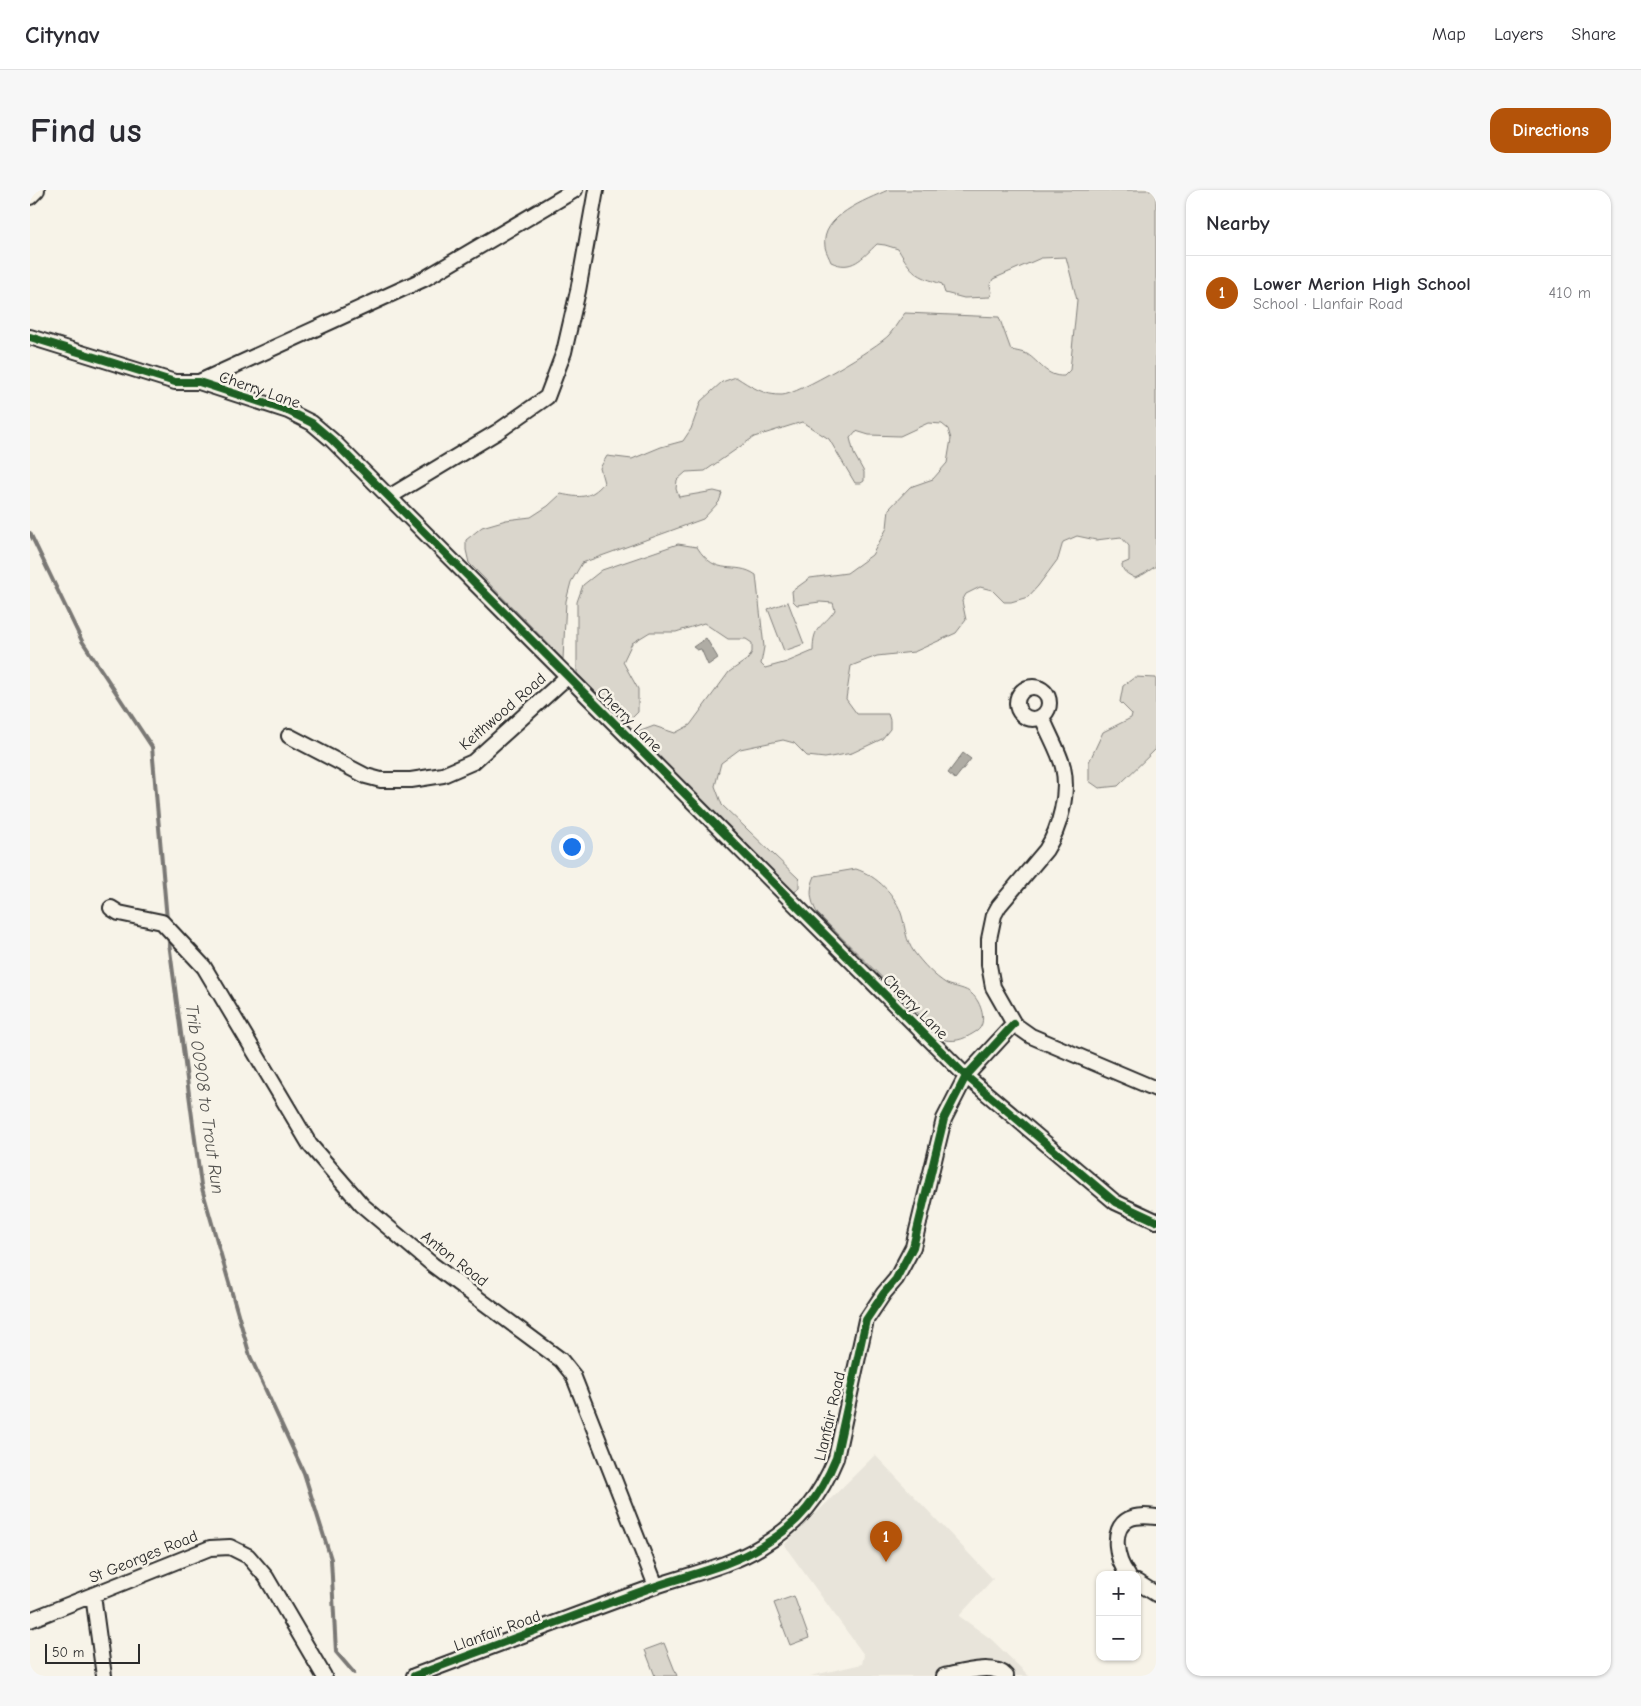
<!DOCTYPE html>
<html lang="en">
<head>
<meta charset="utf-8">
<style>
	body { margin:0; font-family:"Comic Neue",sans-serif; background:#f7f7f7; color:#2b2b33 }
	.controls { position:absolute; right:15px; bottom:15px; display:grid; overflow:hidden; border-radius:10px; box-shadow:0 1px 4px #0004 }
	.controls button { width:45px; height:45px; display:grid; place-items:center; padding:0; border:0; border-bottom:1px solid #e1e1e2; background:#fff; color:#2b2b33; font:25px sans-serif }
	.scale { position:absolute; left:15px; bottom:12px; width:95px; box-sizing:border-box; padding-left:5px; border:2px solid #2b2b2b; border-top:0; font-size:14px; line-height:18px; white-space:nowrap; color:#2b2b2b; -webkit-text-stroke:4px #f7f3e8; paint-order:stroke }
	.you { position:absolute; left:541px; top:656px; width:18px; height:18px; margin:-12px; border:4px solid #fff; border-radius:50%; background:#1a73e8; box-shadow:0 0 0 8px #1a73e833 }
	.badge { display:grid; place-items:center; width:32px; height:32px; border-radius:50%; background:#b45309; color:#fff; font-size:16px; font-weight:700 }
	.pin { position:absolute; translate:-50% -41px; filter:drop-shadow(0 1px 2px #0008) }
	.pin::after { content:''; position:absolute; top:26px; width:18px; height:15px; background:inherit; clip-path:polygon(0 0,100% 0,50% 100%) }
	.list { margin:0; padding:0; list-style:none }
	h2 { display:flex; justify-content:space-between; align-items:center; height:65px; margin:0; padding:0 20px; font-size:21px }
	h2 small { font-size:16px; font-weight:400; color:#7c7c81 }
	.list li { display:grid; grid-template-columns:32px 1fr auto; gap:15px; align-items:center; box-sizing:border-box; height:75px; padding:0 20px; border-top:1px solid #e1e1e2 }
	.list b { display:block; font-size:19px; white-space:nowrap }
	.list p { margin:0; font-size:16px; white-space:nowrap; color:#7c7c81 }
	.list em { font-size:16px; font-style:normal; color:#7c7c81 }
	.map { position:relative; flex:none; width:1126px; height:1486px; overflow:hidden; border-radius:15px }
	header { display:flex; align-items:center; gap:30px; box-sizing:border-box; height:70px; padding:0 25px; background:#fff; border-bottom:1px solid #e1e1e2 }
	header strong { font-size:24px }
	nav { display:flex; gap:28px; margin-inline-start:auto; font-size:18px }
	.intro { display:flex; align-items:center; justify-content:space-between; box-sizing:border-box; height:120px; padding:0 30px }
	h1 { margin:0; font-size:35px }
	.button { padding:12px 22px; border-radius:15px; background:#b45309; color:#fff; font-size:18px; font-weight:700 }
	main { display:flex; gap:30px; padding:0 30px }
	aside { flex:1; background:#fff; border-radius:15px; box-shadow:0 1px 4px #0004 }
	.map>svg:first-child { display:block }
</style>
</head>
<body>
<header>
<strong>Citynav</strong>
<nav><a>Map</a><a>Layers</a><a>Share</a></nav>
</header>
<div class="intro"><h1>Find us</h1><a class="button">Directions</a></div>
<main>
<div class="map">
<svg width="1126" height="1486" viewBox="0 0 1126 1486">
	<rect width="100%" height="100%" fill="#f7f3e8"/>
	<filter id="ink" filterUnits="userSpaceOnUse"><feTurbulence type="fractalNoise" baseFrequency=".02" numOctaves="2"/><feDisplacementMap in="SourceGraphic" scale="10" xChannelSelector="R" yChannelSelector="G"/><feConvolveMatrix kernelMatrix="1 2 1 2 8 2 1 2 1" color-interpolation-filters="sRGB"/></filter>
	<g filter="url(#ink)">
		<path fill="#e8e4da" d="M845,1265L963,1389L929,1426L961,1449L999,1486H780L832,1474L834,1465L754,1355Z"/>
		<path fill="#dad6cc" stroke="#82807c" d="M858,0H1126V376L1114,384L1105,388C1098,384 1092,382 1092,374L1099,371V356L1091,347L1066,350L1047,346L1033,352L1028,369L1008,396L998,407L981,412H974L962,400L950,397L936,404L932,411L936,430L926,443L884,462L847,466L821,476L816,509L827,524H858L860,530V539L852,549L822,563L795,568L777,566L764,553L753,550L710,559L691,573L685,596L692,615L769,689V697L765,702H760L606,547L608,542L624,536L645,543L660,535L699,482L718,469L722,462V453L716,449H698L674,433L646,442H620L602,453L593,472L608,499V522L601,529L595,531L547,483V412L553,395L572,380L648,354L667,357C687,389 705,370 726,385L734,457L731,474L735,478L757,472L783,461C783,434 792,439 805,420L803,413L790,412L767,415L763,411L762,401L780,388L817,383L842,365L857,338L859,319L880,297L903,289L917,273L921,249L918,239L912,234L898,233L870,246L839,245L826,241L820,248L824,264L834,282V291L831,293H825L799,249L772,232L724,247L675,281L656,282L647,290L646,299L649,307L684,301L692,303L689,312L673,329L552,373L541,392L536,411L533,469L439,373L436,360V350L452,337L476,330L501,327L518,316L531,304C550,308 560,309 574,293L570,278L577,266L602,269L631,257L653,251L661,239L671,211L692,192L706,187C720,196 735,206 752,205C767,205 848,157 859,145C865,138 869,130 875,123L969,127L981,160C986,161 992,162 997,164C1010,172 1016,187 1034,186L1040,180L1047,110L1036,67L1011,68L963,89L960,95L962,102L960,107L934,108L915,103L912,94C886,86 882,83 868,59L855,55L847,54C832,68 822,82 801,72C799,67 796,62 795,57C790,26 836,10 858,0Z
			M758,412L774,454L754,461L738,419Z
			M1105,487L1126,488V559L1088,596L1069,598L1059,591V572L1073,542L1101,528L1102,524L1090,512L1093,496Z
			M826,679C847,686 866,705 872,726C876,740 875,749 884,762C893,774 904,786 917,794C924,797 936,798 942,804C951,812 958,833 947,841C936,848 928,852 915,850L787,723C780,709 779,700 785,686Z
			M764,1406L779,1448L760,1455L744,1413Z
			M634,1453L647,1486H625L615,1460Z"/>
		<path fill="#afaca4" stroke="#7a7874" d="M676,448L688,468L678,475L671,459L667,460L663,457Z
			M933,563L941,569L925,589L918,583Z"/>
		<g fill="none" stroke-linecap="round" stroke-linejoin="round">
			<path stroke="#7a7874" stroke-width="4" d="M0,343L52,451L122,557L137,730
				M138,745L171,995L220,1166L274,1283L301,1369L306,1462L324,1483"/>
			<defs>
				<path id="minor" d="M0,7L7,0
					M0,147L145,192H169L258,221L282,233L302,250L359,307L936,886L1085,1012L1126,1031
					M169,192L394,89L545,0
					M359,307L467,242L517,207L534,162L548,101L566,0
					M987 513a16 16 0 1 1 32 0a16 16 0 1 1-32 0Z
					M1012,527C1018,543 1029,561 1033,577C1039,603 1030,638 1016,660L969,716L964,725L959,749V775L963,797L984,834L1001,846L1126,899
					M259,546L336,586L351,590H381L413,585L443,572L538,486
					M81,718L89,723L132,732L174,777L280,955L332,1015L403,1075L531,1170L543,1185L626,1396
					M1098,1385C1087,1371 1079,1339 1099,1329C1107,1325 1117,1326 1126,1327
					M1107,1392L1126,1404
					M63,1405L74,1486
					M0,1430L180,1358L200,1357L218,1366L236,1387L294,1486
					M384,1486C464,1456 545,1425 626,1396C661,1384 700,1376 732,1356C769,1334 790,1307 806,1268L836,1130L854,1103L866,1089L883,1057L914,929L936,886L984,834
					M914,1486C930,1483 964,1472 976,1486"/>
			</defs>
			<use href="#minor" stroke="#2b2b2b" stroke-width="18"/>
			<use href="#minor" stroke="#f7f3e8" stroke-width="14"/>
			<defs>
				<path id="cycleway" d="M0,147L145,192H169L258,221L282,233L302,250L359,307L936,886L1085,1012L1126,1031
					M384,1486C464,1456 545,1425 626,1396C661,1384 700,1376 732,1356C769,1334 790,1307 806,1268L836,1130L854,1103L866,1089L883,1057L914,929L936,886L984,834"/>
			</defs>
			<use href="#cycleway" stroke="#f7f3e8" stroke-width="11"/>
			<use href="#cycleway" stroke="#1b5e20" stroke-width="8"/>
		</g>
	</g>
	<g text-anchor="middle" stroke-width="5" stroke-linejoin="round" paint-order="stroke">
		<g font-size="16" fill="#2b2b2b" stroke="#f7f3e8">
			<text transform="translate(230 199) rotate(19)" y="6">Cherry Lane</text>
			<text transform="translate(472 521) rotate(-41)" y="6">Keithwood Road</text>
			<text transform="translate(600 529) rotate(45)" y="6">Cherry Lane</text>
			<text transform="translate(886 816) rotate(45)" y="6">Cherry Lane</text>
			<text transform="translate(425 1068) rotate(38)" y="6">Anton Road</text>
			<text transform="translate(799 1226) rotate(-77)" y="6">Llanfair Road</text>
			<text transform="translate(113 1366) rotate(-22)" y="6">St Georges Road</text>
			<text transform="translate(467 1440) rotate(-20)" y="6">Llanfair Road</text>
		</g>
		<g font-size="18" font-style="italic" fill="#53524f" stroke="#f7f3e8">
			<text transform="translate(175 909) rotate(82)" y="6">Trib 00908 to Trout Run</text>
		</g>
	</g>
</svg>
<div class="controls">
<button>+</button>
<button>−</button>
</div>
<div class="scale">50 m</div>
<div class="you"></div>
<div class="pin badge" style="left:856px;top:1372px">1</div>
</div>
<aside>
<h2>Nearby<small></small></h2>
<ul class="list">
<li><span class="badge">1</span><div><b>Lower Merion High School</b><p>School · Llanfair Road</p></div><em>410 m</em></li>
</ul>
</aside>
</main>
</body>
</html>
